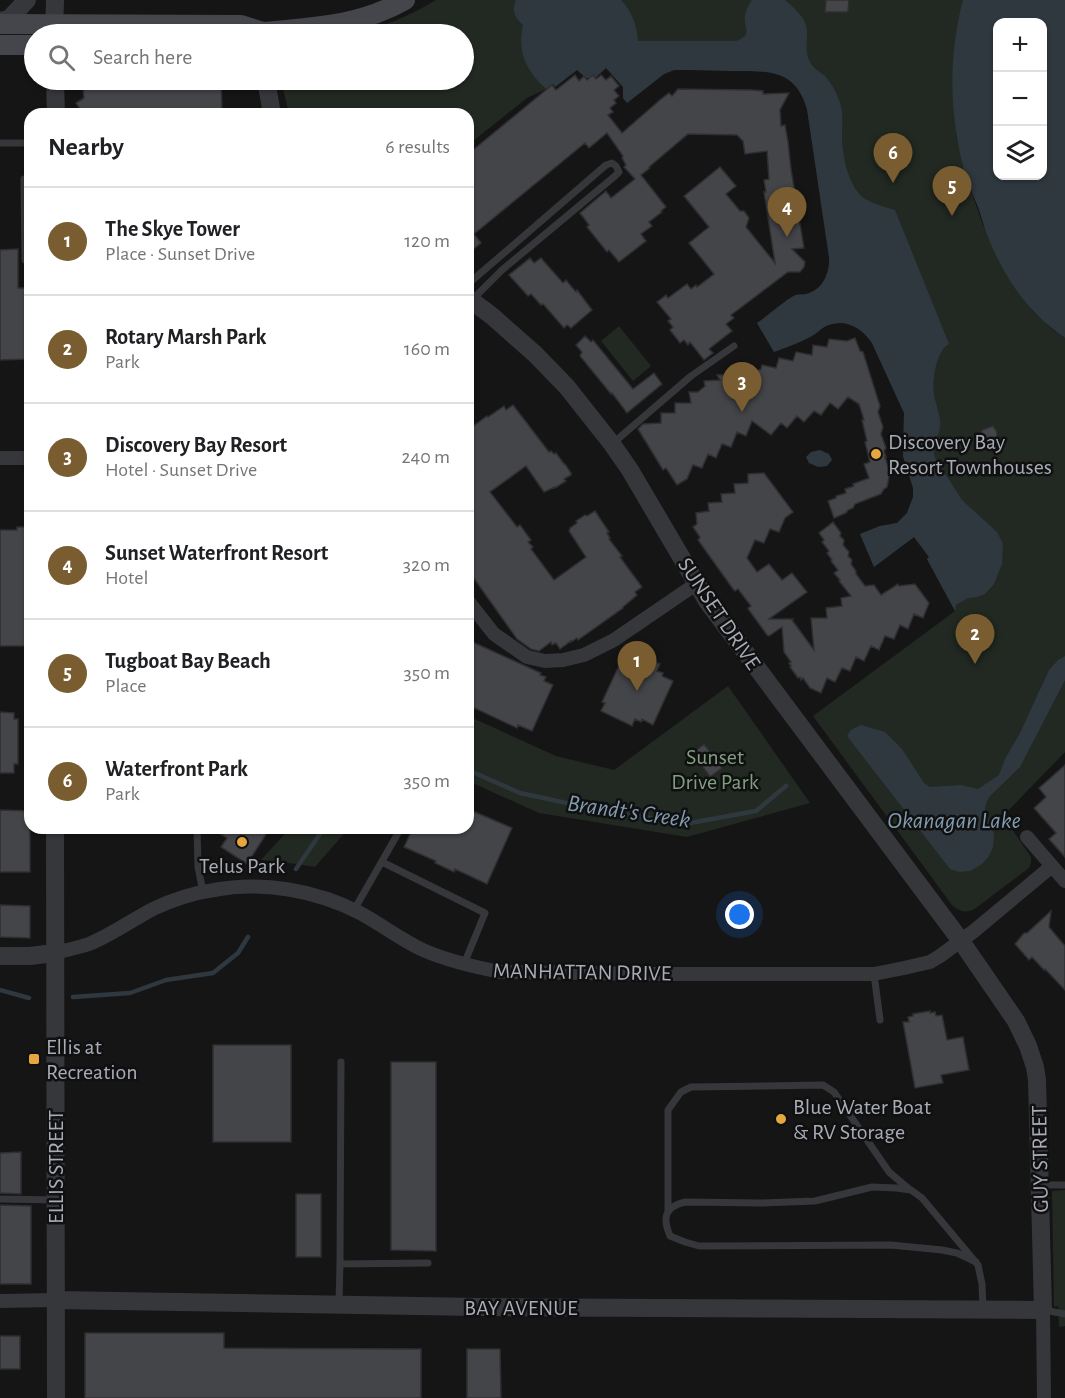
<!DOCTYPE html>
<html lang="en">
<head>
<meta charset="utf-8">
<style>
	body { margin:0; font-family:"Alegreya Sans",sans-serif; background:#f2f2f2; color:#202124 }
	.controls { position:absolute; right:18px; top:18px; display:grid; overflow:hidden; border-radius:12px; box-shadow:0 2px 4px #0004 }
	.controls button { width:54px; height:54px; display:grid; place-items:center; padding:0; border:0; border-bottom:2px solid #e0e0e0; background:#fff; color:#202124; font:30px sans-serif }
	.you { position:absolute; left:740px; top:915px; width:21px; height:21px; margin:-15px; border:4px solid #fff; border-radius:50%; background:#1a73e8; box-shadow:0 0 0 9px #1a73e833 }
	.badge { display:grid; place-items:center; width:39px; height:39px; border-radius:50%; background:#795d30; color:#fff; font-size:20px; font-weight:700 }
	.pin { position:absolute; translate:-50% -50px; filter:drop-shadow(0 2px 3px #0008) }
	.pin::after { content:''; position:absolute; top:32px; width:21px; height:18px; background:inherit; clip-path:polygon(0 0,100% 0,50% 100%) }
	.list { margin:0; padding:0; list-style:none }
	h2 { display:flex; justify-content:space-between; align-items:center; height:78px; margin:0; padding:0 24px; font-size:26px }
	h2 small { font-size:20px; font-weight:400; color:#757577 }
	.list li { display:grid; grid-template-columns:39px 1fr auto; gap:18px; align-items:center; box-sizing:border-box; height:108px; padding:0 24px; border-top:2px solid #e0e0e0 }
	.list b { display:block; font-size:22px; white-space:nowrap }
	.list p { margin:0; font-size:20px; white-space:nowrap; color:#757577 }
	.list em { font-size:20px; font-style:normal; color:#757577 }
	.icon { flex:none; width:33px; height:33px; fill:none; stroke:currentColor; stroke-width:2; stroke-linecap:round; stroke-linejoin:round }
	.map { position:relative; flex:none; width:1065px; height:1398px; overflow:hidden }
	.search { position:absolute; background:#fff; box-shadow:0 2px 4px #0004; left:24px; top:24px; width:450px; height:66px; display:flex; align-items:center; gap:15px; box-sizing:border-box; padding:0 21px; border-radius:33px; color:#757577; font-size:22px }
	.panel { position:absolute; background:#fff; box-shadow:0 2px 4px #0004; left:24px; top:108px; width:450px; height:726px; border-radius:18px }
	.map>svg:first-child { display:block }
</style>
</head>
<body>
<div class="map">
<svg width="1065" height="1398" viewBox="0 0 1065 1398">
	<rect width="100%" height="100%" fill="#151516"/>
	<path fill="#212922" d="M436,0H963L955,45L953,64V102L957,139L971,191L983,225L1033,311L1054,331L1065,338V752L1003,816L1031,857V862L1029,868L976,908C967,914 960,912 952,905L813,716L955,611L927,559L929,557L914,537L874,567L860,534L880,526L897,523L907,513L913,497V488L903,456L904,413L872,343C861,327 845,318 826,326C820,329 816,335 810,337C799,343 786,347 774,352L757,323C765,318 789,297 796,295C799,294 802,295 806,294C823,290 830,273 829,257L807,109C795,68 767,71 731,71C712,70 693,70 674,70L664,74L627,103L623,98V87L606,68L595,78H586L577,70L555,87L553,84L546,89L527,98L468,145V114H289L281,80H464V34H352C382,27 410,16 436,0Z
		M619,326L651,366L633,381L601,341Z
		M728,686L810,803L687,837L539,813L468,781V716L556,756L614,770Z
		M290,828H349L315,867L297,864L261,860Z
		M1065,1190V1326L1059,1327L1058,1306L1054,1307L1052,1191Z"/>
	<path fill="#2f383e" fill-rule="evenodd" d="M516,0H621C632,11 637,26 638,41H736C754,35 743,28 745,15C746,9 749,5 752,0H785C795,9 808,19 807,33C807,43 805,51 809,60C812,68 819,71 825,76C831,83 836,91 839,100C844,112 842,123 842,136C842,155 848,187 865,199C874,204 885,207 895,210L949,344C936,350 932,381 934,395C936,405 941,416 940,427C939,438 931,446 935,458L962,500L997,532L1003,544L1002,564L994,584L985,594L977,597L968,598L956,605L955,611L927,559L929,557L914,537L874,567L860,534L880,526L897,523L907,513L913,497V488L903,456L904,413L872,343C861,327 845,318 826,326C820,329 816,334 810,337C799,343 786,347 774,352L757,323C765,318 789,297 796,295C799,294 802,295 806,294C823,290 830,273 829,257L807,109C795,68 767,71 731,71C712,70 693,70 674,70L664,74L627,103L623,98V87L606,68L595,78H586L577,70L555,87L553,84L546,89C526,70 517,53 523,25C515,18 511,10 516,0Z
		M963,0H1065V338C1030,315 1006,280 990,242C985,230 982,219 978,207C973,195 968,184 965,173C949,117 948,56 963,0ZM998,22H1042V176H998Z
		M820,450L829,454L832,460L827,466L818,467L809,463L806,457L811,452Z
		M1065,656V680L1020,767L990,796L986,803L985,809L994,833L993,847L989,856L982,864L970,871L959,872L950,869L847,736L851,730L861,725L885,732L902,749L924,783L930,787L961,785L978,789L999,775L1005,759L1020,733L1049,670L1058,660Z"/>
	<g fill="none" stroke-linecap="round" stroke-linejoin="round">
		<path stroke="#2f383e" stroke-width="4.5" d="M468,770L520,793L618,814L690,823L756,811L786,786
			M296,869L324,828
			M0,990L29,998
			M73,997L130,993L166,980L213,973L238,953L248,937"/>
	</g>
	<path fill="#444549" stroke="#2f2f32" stroke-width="1.5" d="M826,0H849L848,12H825Z
		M575,75L579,81L584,76L587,80L593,75L596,79L601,75L606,80L611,76L619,86L614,90L619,96L614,100L616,103L610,108L613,112L608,115L622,133L661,99L669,93L672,96L678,89L752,90L763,91V94L789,93L780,110L781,126L785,125L788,142L791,169L804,248L792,249L805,262L804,267L800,272H788L731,315L734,318L726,324L732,331L709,349L713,353L704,360L690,342L688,345L684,340L680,343L670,330L673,327L668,321L671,319L657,302L666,295L668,298L687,284L691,289L696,285L697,287L714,274L689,243L709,227L684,196L720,167L736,186L726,194L740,211H744L749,218L746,227L775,263L764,192H766L764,180L769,179L767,151L745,154L743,141L737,135L688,134L649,167L650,168L641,175L666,207L661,211L662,212L649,222L652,226L641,234L646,241L619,262L609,250L607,252L587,227L589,225L580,213L606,191L611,198L635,179L624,167L626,165L622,158L623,156L607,133L589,148L585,143L474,234L481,243L468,254V154L552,85L556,90Z
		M82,80H221L222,110H212L207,114H83L76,103L84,98Z
		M18,249V288H30V359L0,360V250Z
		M530,258L534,263L541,258L563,283L566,280L576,292L577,290L592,310L571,328L567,325L564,328L543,304L541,305L531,294L528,296L509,275Z
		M585,336L591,342L593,340L633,389L654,373L662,384L627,413L612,393L611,394L580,356L582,352L576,345Z
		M855,338L860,351L863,352L880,406L878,412L883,427L881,434L886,448L884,451L886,457H885L890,472L887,487L884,489L881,494L855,504L853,508L848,510L846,513L834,518L828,501L836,498V496L846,493L845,489L854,486L853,484L869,478L864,464L870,462L865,442L867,441L862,420H864L859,404L848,397L838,409L830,403L821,415L814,411L804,422L797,416L787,428L781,423L771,435L752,421L746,436L737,432L731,447L722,444L716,458L708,454L702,468L693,465L687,479L677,485L666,468L663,470L638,429L643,424L661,423V413H675V403H691L689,392H698L705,386L704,381L720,380L717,375L744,374L745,372L752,373L761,369L762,365L776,368L779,358L793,361L796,352L812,355L813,345L827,347L829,339L847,341Z
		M513,405L549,452L551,451L554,454L556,453L564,464H565L571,473V475L564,479L566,481L555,488V487L544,492L526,466L490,492L517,527L520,525L531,540L528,542L533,547L531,549L554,580L586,557L569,531L570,529V528L577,523L576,521L585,515L587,516L595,511L609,532L607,533L610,538L609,539L622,556L620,557L642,587L635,592L637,595L623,607V608L578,640L577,638L571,642V641L560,649L556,643L552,645L551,642L539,651L531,649L517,639L473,577L468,581V430L487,416L488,417L504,406L506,410Z
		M993,426L997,432V438L990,440L987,446L981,444L976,440L982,430Z
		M764,473L793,512L785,518L779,532L770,529L764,543L755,540L747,558L757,572L769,564L782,580L792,573L807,592L769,619H793L792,620L814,650L811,618H827L826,608L842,606L841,598L851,596L839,581L840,580L834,573L838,570L831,561L832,560L827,553L829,551L822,542L824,540L819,533L833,522L841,533L840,536L844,540L843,545L849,552L848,556L852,560L851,564L856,571V574L865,586L874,585L881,595L898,584L899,586L915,584L929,603L923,618L914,614L908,629L900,625L894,639L885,636L879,650L871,646L864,661L856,657L850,671L842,668L835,682L827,678L821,693L810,688L803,678L801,680L800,677L798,678L790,667L791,666L789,663L791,662L784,652L782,627L769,636L767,635L749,610L748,608L751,606L738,589L735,591L733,589L698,540L700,537L693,527L697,524L696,513L709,511L708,503L722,502L721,494L735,493L734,484L748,483V474Z
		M17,527H30V646H0V530H17Z
		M468,640L541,673L540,675L546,677L544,681L553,685L532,731L518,725L517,728L468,705Z
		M629,650L660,664L657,671L663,673L662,676L673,681L653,725L642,719L641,722L635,719L632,726L601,711L605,703L602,702L623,657L625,658Z
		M0,712L14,713V719H18V764H14V773H0Z
		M704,744L722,768L710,777L693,753Z
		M1065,765V857L1049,839L1056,833L1034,808L1046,797L1039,788Z
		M468,809L512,828L487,884L455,869L454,872L435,863L436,861L404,847L413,828H468Z
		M0,810L30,811V872H0Z
		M211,828H270L247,864L221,847L227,838Z
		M0,905L30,906V938L0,937Z
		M1051,911L1049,927L1065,946V990L1045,969L1044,970L1032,957L1029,960L1015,944L1024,933H1027Z
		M930,1011V1013L935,1012L936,1016L942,1015L947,1040L963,1037L969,1070L941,1075L943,1083L915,1088L903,1022H909L908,1017L913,1016V1014Z
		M213,1045H291V1142H213Z
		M391,1062H436V1251L391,1250Z
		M21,1152V1194L0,1193V1153Z
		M296,1194H321V1257H296Z
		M0,1205L31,1206V1284H0Z
		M85,1333H224V1348L421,1349V1398H85Z
		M0,1336H20V1369H0Z
		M467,1349H500L501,1398H467Z"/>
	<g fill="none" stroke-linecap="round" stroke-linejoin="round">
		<path stroke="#36373b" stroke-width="7" d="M0,143H30
			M24,179L25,260H30
			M468,284L606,165L612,163L616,166L619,172L615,176L502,270L473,299
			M612,444L691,376L734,346
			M197,828L198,867L203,892
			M382,862L485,913L464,964
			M354,910L401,828
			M874,974L880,1020
			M1040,1185H1065
			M0,1199L56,1200
			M668,1212V1110L681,1092L691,1087L823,1085L834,1092L889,1172L909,1189
			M976,1262L957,1253L942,1250L891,1245L699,1246L685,1242L670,1236C662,1217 665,1207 685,1202L762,1203L815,1201L872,1187L896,1188L911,1190L922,1198L978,1265L982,1284L983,1309
			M340,1264L341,1062
			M339,1303L340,1264L428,1263
			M1044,1310L1065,1314"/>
		<path stroke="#36373b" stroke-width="14" d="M0,458H30
			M468,601L494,634L527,657L545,661L563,660L584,655L614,640L696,584
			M1027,837L1052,866
			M54,953C66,950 78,948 89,944C111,935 132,920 153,909C172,900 193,893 214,890C262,881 316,890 360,913C381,924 401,940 423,950C448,961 474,967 501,972L654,974H874L904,968L930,962L940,956L974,931L1052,866L1065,881
			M0,1301L56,1300
			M1043,1310L1044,1398"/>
		<path stroke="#36373b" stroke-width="18" d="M0,21L9,19L27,0
			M54,34L55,0
			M55,80L56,114
			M266,80L272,114
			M55,828L56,1398
			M0,956H30L54,953
			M56,1300L478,1307L1043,1310L1037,1080L1035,1067L1028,1046L1016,1021L961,941L707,601L630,470L612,444L567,387L535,354L492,316L468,298"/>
		<path stroke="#44464b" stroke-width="20" d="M0,24L241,25L263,32
			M254,34L263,32C315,27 359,26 405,0
			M0,45H34"/>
	</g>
	<g fill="#e5a73e" stroke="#101011" stroke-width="2">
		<circle cx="876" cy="454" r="6"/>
		<circle cx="242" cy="842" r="6"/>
		<rect x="28" y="1053" width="12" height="12" rx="3"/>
		<circle cx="781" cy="1119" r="6"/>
	</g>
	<g text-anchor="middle" stroke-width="5" stroke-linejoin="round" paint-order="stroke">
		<g font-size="22" fill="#a8acb6" stroke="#101011" text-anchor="start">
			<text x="888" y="449">Discovery Bay<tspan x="888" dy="25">Resort Townhouses</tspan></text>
			<text x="242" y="873" text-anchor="middle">Telus Park</text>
			<text x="46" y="1054">Ellis at<tspan x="46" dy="25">Recreation</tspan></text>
			<text x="793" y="1114">Blue Water Boat<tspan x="793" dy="25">&amp; RV Storage</tspan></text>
		</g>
		<g font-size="22" fill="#a8acb6" stroke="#101011">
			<text transform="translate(720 613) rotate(56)" y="8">SUNSET DRIVE</text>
			<text transform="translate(582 971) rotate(1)" y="8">MANHATTAN DRIVE</text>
			<text transform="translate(1039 1159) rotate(-91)" y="8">GUY STREET</text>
			<text transform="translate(55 1167) rotate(-90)" y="8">ELLIS STREET</text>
			<text x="521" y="1315">BAY AVENUE</text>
		</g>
		<g font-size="22" fill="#809f81" stroke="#101011">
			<text x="715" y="764">Sunset<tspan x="715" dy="25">Drive Park</tspan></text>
		</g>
		<g font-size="24" font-style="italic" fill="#819baf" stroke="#101011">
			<text transform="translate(629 811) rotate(8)" y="8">Brandt's Creek</text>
			<text x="954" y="828">Okanagan Lake</text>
		</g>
	</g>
</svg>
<div class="controls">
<button>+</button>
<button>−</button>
<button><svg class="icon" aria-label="layers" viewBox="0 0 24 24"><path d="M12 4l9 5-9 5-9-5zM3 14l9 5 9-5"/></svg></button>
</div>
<div class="you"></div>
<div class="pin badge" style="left:637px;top:691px">1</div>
<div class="pin badge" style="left:975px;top:664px">2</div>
<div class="pin badge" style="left:742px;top:412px">3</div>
<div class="pin badge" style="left:787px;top:237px">4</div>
<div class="pin badge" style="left:952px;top:216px">5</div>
<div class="pin badge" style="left:893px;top:183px">6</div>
<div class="search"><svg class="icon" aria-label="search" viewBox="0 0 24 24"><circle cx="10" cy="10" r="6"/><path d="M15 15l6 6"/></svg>Search here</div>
<section class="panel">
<h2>Nearby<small>6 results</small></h2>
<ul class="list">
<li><span class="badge">1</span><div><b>The Skye Tower</b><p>Place · Sunset Drive</p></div><em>120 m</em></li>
<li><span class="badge">2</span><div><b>Rotary Marsh Park</b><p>Park</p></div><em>160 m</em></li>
<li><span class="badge">3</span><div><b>Discovery Bay Resort</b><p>Hotel · Sunset Drive</p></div><em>240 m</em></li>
<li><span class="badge">4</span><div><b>Sunset Waterfront Resort</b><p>Hotel</p></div><em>320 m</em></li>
<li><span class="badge">5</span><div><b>Tugboat Bay Beach</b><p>Place</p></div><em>350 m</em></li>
<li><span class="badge">6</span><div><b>Waterfront Park</b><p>Park</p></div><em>350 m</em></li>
</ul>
</section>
</div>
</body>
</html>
